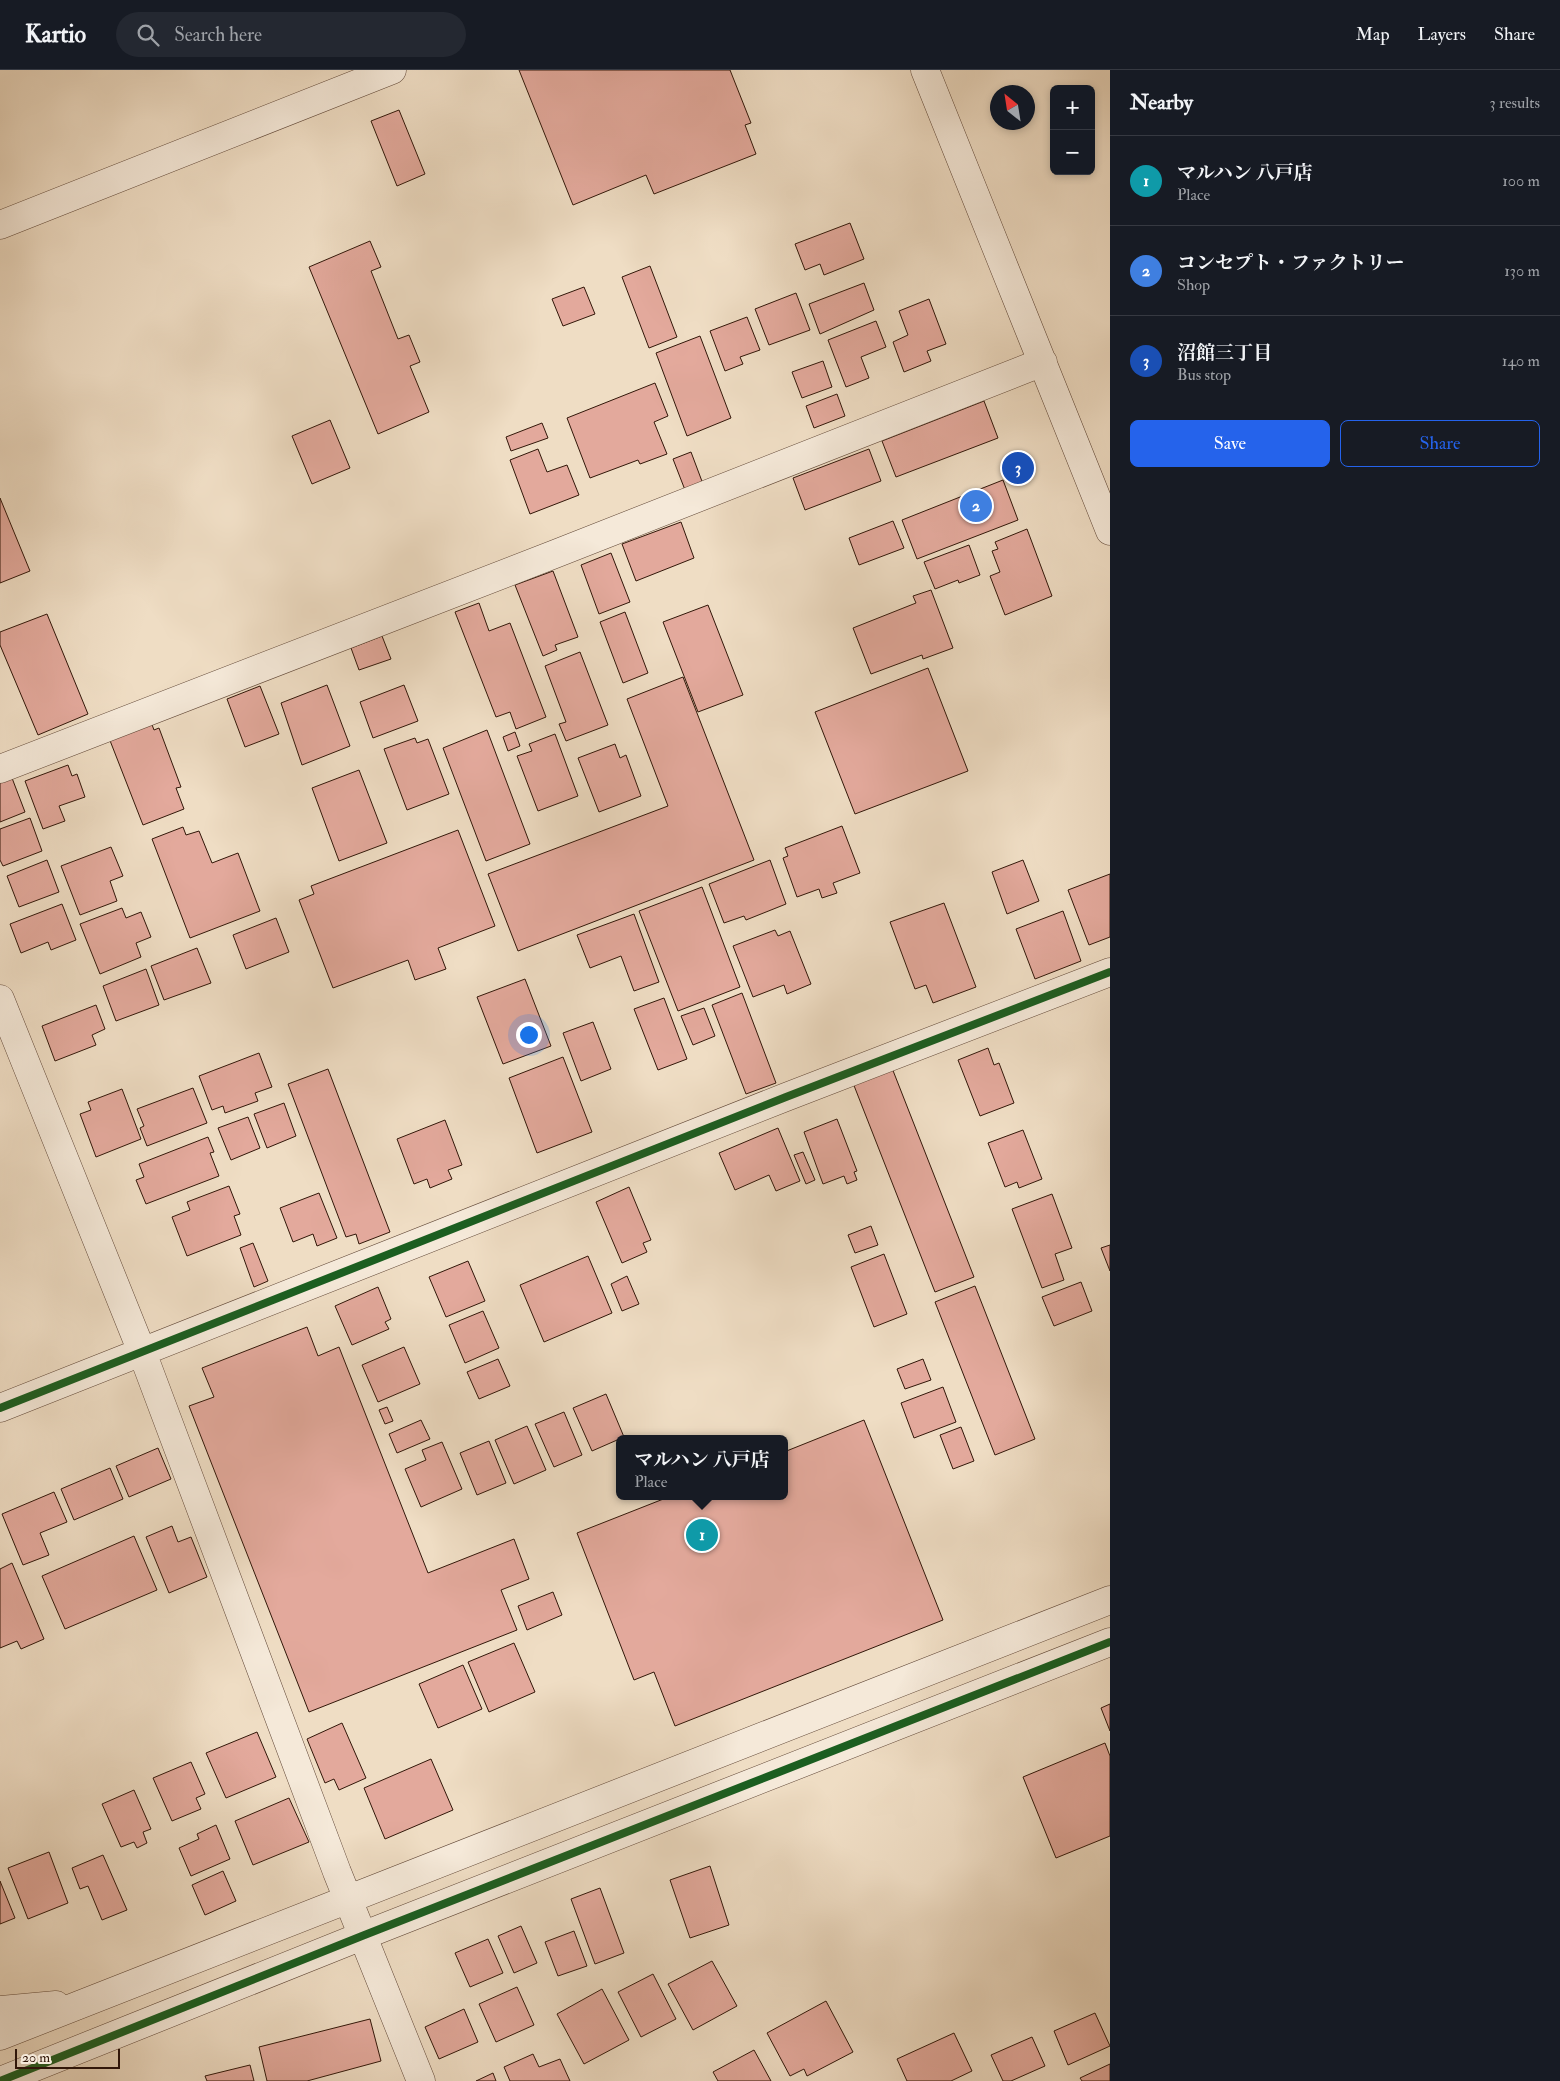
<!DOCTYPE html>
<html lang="en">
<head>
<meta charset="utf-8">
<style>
	body { margin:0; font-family:"IM FELL Double Pica","Noto Serif JP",serif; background:#242831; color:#f1f3f6 }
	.controls { position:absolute; right:15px; top:15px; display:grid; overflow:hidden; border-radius:8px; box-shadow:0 2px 8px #0003 }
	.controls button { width:45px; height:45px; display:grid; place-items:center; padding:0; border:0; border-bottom:1px solid #363941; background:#171b24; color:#f1f3f6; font:25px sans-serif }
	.compass { position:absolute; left:990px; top:15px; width:45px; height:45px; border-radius:50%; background:#171b24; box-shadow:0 2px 8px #0003; rotate:330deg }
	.scale { position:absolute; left:15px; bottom:12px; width:105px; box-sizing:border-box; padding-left:5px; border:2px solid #321709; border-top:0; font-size:14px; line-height:18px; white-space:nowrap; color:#321709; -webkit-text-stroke:4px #f5e9d9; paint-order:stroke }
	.you { position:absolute; left:528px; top:964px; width:18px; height:18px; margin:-12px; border:4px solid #fff; border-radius:50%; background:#1a73e8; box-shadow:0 0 0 8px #1a73e833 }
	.badge { display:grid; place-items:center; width:32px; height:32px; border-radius:50%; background:#2563eb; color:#fff; font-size:16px; font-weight:700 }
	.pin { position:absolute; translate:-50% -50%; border:2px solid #fff; box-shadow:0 1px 5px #0006 }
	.popup { position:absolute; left:616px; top:1365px; width:172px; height:65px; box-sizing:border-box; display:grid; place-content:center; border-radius:8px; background:#171b24; filter:drop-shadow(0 1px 4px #0005); font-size:16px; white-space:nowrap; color:#9ea1a6 }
	.popup b { font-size:19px; color:#f1f3f6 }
	.popup::after { content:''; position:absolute; left:50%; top:100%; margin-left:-10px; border:10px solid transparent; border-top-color:#171b24 }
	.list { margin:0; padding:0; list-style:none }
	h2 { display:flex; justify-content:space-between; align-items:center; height:65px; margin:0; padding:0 20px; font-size:21px }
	h2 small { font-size:16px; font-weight:400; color:#9ea1a6 }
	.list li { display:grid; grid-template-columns:32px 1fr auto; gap:15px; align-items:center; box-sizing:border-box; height:90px; padding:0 20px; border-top:1px solid #363941 }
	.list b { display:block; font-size:19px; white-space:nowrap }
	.list p { margin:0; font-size:16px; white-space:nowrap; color:#9ea1a6 }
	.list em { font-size:16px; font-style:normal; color:#9ea1a6 }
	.actions { display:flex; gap:10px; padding:15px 20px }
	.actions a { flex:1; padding:11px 0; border:1px solid #2563eb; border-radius:8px; text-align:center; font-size:18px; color:#2563eb }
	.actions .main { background:#2563eb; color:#fff }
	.icon { flex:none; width:28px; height:28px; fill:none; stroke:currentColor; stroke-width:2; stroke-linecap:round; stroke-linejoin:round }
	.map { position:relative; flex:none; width:1110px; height:2011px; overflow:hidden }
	header { display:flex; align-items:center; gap:30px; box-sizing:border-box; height:70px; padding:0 25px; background:#171b24; border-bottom:1px solid #363941 }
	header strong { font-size:24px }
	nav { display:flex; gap:28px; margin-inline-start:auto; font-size:18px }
	.search { width:350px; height:45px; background:#242831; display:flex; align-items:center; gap:12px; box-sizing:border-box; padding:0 18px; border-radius:28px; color:#9ea1a6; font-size:19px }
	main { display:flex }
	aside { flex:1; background:#171b24 }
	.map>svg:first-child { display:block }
</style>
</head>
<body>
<header>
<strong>Kartio</strong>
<div class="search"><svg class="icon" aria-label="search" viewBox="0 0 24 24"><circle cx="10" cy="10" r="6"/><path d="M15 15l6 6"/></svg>Search here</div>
<nav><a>Map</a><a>Layers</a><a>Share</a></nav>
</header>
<main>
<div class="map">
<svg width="1110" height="2011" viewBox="0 0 1110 2011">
	<rect width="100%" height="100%" fill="#efddc4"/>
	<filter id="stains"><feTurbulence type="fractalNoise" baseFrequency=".004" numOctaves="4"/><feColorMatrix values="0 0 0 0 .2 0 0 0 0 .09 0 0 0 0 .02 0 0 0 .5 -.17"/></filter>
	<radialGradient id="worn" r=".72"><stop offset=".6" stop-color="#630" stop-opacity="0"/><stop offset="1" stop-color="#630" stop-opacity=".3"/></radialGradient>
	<path fill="#e3a99c" stroke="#321709" d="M519,0H730L751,53L745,55L756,84L654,124L646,105L573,135Z
		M399,40L425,104L397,116L371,51Z
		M850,153L864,189L824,205L820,194L805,200L795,174Z
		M370,171L381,197L371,201L398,269L409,265L420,292L410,296L429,342L378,364L309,197Z
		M650,196L677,267L649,278L622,207Z
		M864,213L874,240L820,264L809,234Z
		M584,217L595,244L563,256L552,229Z
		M796,223L810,260L769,275L755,239Z
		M929,229L946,274L927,281L931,291L904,302L893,272L908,265L899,241Z
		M747,247L760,280L740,287L743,294L725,301L710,261Z
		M876,251L886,277L861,287L869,308L846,317L828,270Z
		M700,266L731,348L687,366L656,283Z
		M823,291L832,317L802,328L792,302Z
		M655,313L668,346L654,352L667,384L640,394L638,390L590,408L567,348Z
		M837,324L845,346L814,358L806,336Z
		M984,331L998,368L896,407L882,371Z
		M330,350L350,398L312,414L292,366Z
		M542,353L548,368L511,381L506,367Z
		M538,379L547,402L567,395L579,425L530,444L510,390Z
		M869,379L881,411L805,440L793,408Z
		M691,382L703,414L685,420L673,389Z
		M1003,410L1018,450L917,489L902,450Z
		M0,428L30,501L0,513Z
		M893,451L904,478L859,495L849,468Z
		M681,452L694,488L636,511L622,474Z
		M1027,459L1052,526L1005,545L990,506L1000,502L992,481L998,479L995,472Z
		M969,475L980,505L959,513L958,510L935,519L924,492Z
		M611,483L630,532L599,544L581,495Z
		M553,501L578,567L555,575L557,580L543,586L515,515Z
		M931,520L953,578L923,589L922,585L871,604L853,558L916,533L913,526Z
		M479,533L489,561L510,553L546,647L516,659L510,642L496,647L455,542Z
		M708,535L743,625L698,642L663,552Z
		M625,542L648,603L623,613L600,552Z
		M47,544L88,644L38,665L0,575V562Z
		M382,566L391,589L359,600L351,578Z
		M580,582L608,655L566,671L559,654L566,652L545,596Z
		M928,598L968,701L855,744L815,642Z
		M683,607L754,790L518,881L488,804L668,736L627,629Z
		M327,615L350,676L302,695L281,633Z
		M404,615L418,651L373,668L360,632Z
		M260,616L279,664L245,677L227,629Z
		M151,652L154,660L159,658L181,717L176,718L184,739L143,755L109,668Z
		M487,660L530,774L486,791L443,678Z
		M515,662L520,676L508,681L503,667Z
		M555,664L578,726L538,741L517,686L532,681L529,674Z
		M415,668L417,673L428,669L449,724L407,740L384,679Z
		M615,674L620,688L626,685L641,726L599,742L578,688Z
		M68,695L72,706L77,704L85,727L59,736L65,751L43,759L25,711Z
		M359,700L387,773L339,791L312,718Z
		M12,708L25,742L0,752V712Z
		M30,748L42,781L3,796L0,790V759Z
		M842,756L860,803L833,813L837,823L822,828L819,819L797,827L783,788L788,786L785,778Z
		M183,757L186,765L199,761L212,793L238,783L260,841L190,868L152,769Z
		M458,760L495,856L438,878L446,899L415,910L408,890L333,918L299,830L314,824L311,816Z
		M111,777L123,806L110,811L117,831L80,845L61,796Z
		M47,790L59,822L19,837L7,806Z
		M770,790L786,834L746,850L744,846L724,853L709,814Z
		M1023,790L1039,831L1007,844L992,802Z
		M1110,804V867L1089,875L1068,820Z
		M702,817L740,917L678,941L639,841Z
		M944,833L976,917L933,933L926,915L915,919L890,852Z
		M62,834L76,870L51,880L48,872L21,883L10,854Z
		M122,838L126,848L141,842L151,867L136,873L141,887L100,904L80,854Z
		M1063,841L1081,891L1035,909L1016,859Z
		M634,844L659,912L634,921L621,886L590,898L577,865Z
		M276,848L289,882L246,899L233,865Z
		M775,860L778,866L790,861L811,914L787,924L784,915L753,927L733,876Z
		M197,878L211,913L164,930L151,896Z
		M146,899L159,935L116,951L103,916Z
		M525,909L551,976L503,994L477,927Z
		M742,923L776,1013L746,1024L712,935Z
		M664,928L687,989L658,1000L634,939Z
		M96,935L105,959L92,965L96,975L55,991L42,956Z
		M704,938L715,966L693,975L681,946Z
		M593,952L611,999L581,1011L563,963Z
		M988,978L994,995L999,993L1014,1033L980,1046L958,990Z
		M259,983L272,1017L255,1023L258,1031L225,1043L223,1036L212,1040L199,1006Z
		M563,987L592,1062L537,1083L509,1008Z
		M892,998L974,1207L935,1222L853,1013Z
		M328,999L390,1162L359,1174L356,1164L346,1167L288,1014Z
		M193,1018L207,1053L147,1076L140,1058L144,1056L137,1039Z
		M122,1019L141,1069L96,1087L80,1044L91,1040L88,1032Z
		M284,1033L296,1066L267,1078L254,1044Z
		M248,1047L260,1078L231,1090L218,1058Z
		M837,1049L857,1101L854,1102L857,1110L847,1114L844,1106L823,1114L804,1062Z
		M445,1050L462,1095L448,1100L452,1109L430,1118L427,1109L414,1114L397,1069Z
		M778,1058L800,1111L776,1121L769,1105L735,1120L719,1083Z
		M1023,1060L1042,1109L1019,1118L1017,1112L1005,1117L988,1073Z
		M208,1067L214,1082L210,1083L219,1106L146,1134L136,1110L144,1107L139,1094Z
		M803,1082L815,1110L806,1114L794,1085Z
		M229,1116L240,1144L234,1146L241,1165L187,1186L172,1147L190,1140L187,1132Z
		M629,1117L651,1170L643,1173L647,1182L622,1193L596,1132Z
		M319,1123L337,1168L317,1176L313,1164L293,1172L280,1138Z
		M1052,1124L1072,1178L1055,1184L1064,1210L1042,1218L1012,1139Z
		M871,1156L878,1175L855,1183L848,1165Z
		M253,1173L268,1211L254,1217L240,1178Z
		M1110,1175V1201L1101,1178Z
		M884,1184L907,1244L874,1257L851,1197Z
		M588,1186L612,1243L544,1272L520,1215Z
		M468,1191L485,1231L446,1247L429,1207Z
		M627,1206L639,1234L622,1241L611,1214Z
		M1081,1212L1092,1241L1054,1256L1042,1227Z
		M975,1216L1035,1369L995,1385L935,1232Z
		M378,1217L391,1249L385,1252L389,1259L352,1275L335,1236Z
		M483,1241L499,1278L465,1293L449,1255Z
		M307,1257L318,1286L339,1277L428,1503L514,1469L529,1509L501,1520L517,1560L309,1642L189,1336L214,1327L202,1298Z
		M404,1277L420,1314L378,1332L362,1295Z
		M498,1289L510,1316L479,1329L467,1302Z
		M923,1289L931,1310L905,1319L897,1299Z
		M943,1317L956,1352L914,1368L901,1333Z
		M606,1324L624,1367L592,1381L573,1338Z
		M387,1337L393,1351L385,1354L379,1340Z
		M564,1342L582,1385L554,1397L535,1354Z
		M421,1350L430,1369L397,1383L389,1364Z
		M864,1350L943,1550L675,1656L654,1602L634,1610L577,1463L671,1426H784V1382Z
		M527,1356L546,1400L514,1414L495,1370Z
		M961,1357L974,1391L953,1399L940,1365Z
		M489,1371L506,1413L477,1425L460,1383Z
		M442,1372L462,1419L421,1437L405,1399L426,1390L422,1380Z
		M158,1378L171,1409L129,1427L116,1396Z
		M110,1398L123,1429L74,1450L61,1419Z
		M54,1422L67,1452L40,1463L49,1485L23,1495L2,1444Z
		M172,1456L178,1472L191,1467L207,1507L169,1523L146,1467Z
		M134,1466L157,1520L65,1559L42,1506Z
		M12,1493L44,1569L21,1579L17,1571L0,1578V1499Z
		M553,1522L562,1545L527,1560L518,1536Z
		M514,1573L535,1622L489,1642L468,1592Z
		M463,1595L482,1639L438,1658L419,1614Z
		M1110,1634V1661L1101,1638Z
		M342,1653L366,1708L339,1720L334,1709L325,1713L307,1669Z
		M257,1662L276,1707L226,1728L206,1683Z
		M1105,1673L1110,1686V1766L1056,1788L1023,1707Z
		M431,1689L453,1740L385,1769L364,1718Z
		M191,1692L205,1724L196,1728L201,1739L172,1751L153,1708Z
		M134,1720L151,1759L143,1762L147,1773L137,1778L134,1772L121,1777L102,1734Z
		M289,1728L309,1772L253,1795L235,1751Z
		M216,1755L230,1789L191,1806L179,1778L199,1769L197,1764Z
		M49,1782L68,1833L28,1849L8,1798Z
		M103,1785L127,1840L102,1850L88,1816L80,1819L72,1798Z
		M710,1796L729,1855L690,1868L670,1810Z
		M223,1801L236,1831L205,1845L192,1815Z
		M0,1811L15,1848L0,1854Z
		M600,1818L624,1883L595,1894L571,1829Z
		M521,1856L537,1893L514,1903L498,1866Z
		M574,1861L587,1896L558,1906L545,1872Z
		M488,1869L503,1903L470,1917L455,1883Z
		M712,1891L737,1936L693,1960L668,1914Z
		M653,1904L676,1949L641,1967L618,1922Z
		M517,1917L534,1955L496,1972L479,1934Z
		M602,1919L629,1970L584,1994L557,1944Z
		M826,1931L853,1982L807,2006L804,1999L790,2006L767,1963Z
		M464,1939L478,1972L439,1989L425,1957Z
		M1095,1943L1110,1976L1068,1995L1054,1961Z
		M370,1949L381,1991L307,2011H267L259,1977Z
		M954,1963L972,2001L951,2011H907L897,1989Z
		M1032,1967L1045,1996L1011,2011H1003L991,1985Z
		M754,1980L771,2011H718L713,2002Z
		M533,1984L539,1997L560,1989L570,2011H510L504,1997Z
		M1110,1994V2011H1082L1080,2008Z
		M250,1995L254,2011H207L205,2006Z
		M493,2003L496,2011H476Z"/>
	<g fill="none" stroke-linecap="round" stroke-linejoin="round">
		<defs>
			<path id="minor" d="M925,0L1110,461
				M0,155L392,0
				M0,699L555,484L1043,292
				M0,929L142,1282L337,1802L421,2011
				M0,1338L786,1027L1110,902
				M0,1940L56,1935
				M0,1966L1110,1530
				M0,2011L362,1866L1110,1572"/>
		</defs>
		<use href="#minor" stroke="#614838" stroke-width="29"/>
		<use href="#minor" stroke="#f5e9d9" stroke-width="28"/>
		<defs>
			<path id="cycleway" d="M0,1338L786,1027L1110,902
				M0,2011L362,1866L1110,1572"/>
		</defs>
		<use href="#cycleway" stroke="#f5e9d9" stroke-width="11"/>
		<use href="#cycleway" stroke="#1b5e20" stroke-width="8"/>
	</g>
	<rect width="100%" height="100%" filter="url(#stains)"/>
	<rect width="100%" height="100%" fill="url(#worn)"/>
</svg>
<div class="controls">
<button>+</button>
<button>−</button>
</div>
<svg class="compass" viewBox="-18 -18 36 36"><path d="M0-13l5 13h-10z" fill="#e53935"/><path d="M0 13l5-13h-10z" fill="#9ea1a6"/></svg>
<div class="scale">20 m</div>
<div class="you"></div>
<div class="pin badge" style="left:702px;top:1465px;background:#0f9aa8">1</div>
<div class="popup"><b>マルハン 八戸店</b>Place</div>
<div class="pin badge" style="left:976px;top:436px;background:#3f7fe0">2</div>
<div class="pin badge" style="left:1018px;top:398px;background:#1a4fb4">3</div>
</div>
<aside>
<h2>Nearby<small>3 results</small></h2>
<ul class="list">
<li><span class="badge" style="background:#0f9aa8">1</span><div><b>マルハン 八戸店</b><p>Place</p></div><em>100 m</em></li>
<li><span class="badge" style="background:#3f7fe0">2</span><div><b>コンセプト・ファクトリー</b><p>Shop</p></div><em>130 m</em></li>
<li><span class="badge" style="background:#1a4fb4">3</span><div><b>沼館三丁目</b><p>Bus stop</p></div><em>140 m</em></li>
</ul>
<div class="actions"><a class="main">Save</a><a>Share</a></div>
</aside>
</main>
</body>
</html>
